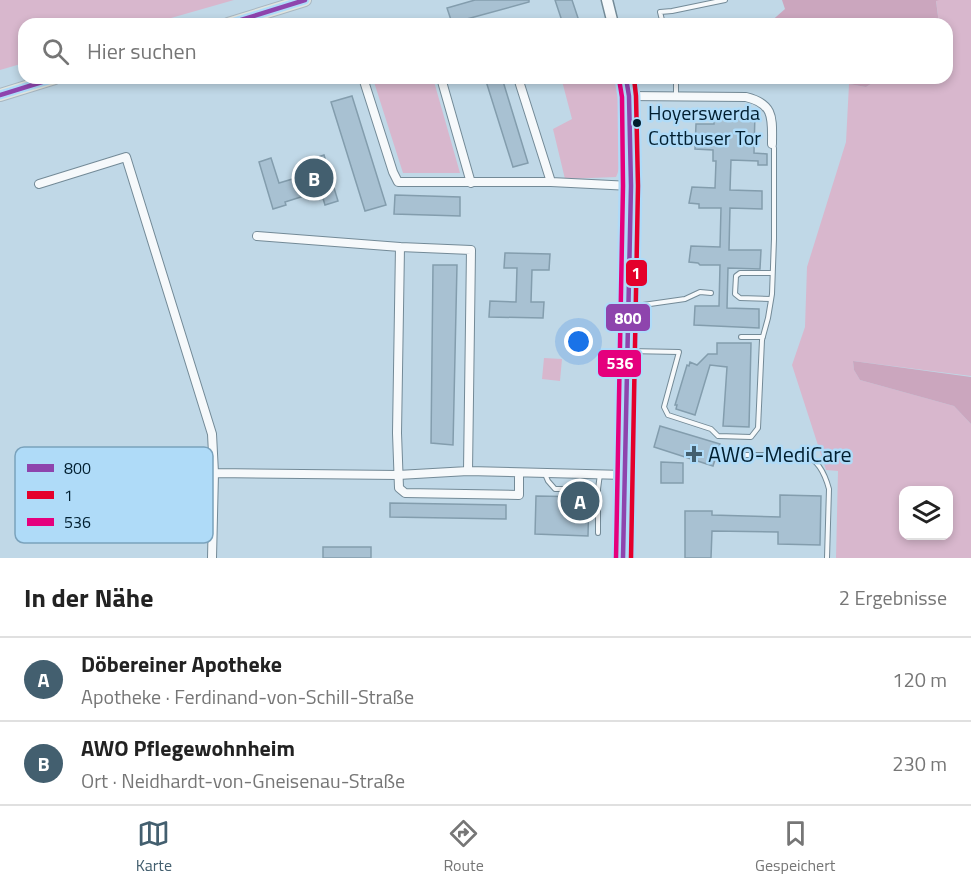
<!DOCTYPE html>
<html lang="de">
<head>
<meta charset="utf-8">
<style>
	body { margin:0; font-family:"Titillium Web",sans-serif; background:#f6f6f6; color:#222 }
	.controls { position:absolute; right:18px; bottom:18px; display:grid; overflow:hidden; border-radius:12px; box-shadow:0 3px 9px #0003 }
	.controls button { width:54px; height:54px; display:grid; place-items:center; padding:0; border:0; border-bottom:2px solid #e0e0e0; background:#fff; color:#222; font:30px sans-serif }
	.you { position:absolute; left:579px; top:342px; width:21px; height:21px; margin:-15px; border:4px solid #fff; border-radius:50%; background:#1a73e8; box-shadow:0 0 0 9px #1a73e833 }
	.badge { display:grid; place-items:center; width:39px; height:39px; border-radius:50%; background:#435f6f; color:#fff; font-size:20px; font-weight:700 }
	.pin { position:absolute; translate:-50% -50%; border:3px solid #fff; box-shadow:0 2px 6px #0006 }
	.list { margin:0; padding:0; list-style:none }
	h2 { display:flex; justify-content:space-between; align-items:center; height:78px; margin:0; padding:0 24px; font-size:26px }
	h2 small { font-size:20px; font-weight:400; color:#767676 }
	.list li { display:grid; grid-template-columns:39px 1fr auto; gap:18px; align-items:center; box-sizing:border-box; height:84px; padding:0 24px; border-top:2px solid #e0e0e0 }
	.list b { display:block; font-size:22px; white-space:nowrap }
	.list p { margin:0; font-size:20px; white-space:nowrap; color:#767676 }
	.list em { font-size:20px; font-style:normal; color:#767676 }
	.icon { flex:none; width:33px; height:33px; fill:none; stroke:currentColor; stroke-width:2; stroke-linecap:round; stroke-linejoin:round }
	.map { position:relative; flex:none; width:971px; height:558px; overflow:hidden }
	.search { position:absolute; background:#fff; box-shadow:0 3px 9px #0003; left:18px; right:18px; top:18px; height:66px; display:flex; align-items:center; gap:15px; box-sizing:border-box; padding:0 21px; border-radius:18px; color:#767676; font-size:22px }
	.sheet { height:246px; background:#fff }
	nav { display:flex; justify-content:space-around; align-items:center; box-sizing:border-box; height:84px; border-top:2px solid #e0e0e0; background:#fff; font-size:16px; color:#767676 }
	nav a { display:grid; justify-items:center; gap:3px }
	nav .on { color:#435f6f }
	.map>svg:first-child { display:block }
</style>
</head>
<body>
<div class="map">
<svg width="971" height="558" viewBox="0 0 971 558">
	<rect width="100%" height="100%" fill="#c0d8e7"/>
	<path fill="#d8b7cd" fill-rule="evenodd" d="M0,0H234L150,24H24V63L0,70Z
		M936,0H971V376L853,361L854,370L860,380L954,406L971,424V558H836L838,471L826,470L792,365L805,327L807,267L846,142L849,84L866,87L880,78H947V24H939ZM904,490H948V536H904Z
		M387,78H433L460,173H403L374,82Z
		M575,78H617C622,97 625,161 616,177L565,179L553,129L572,119L562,81Z
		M544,358L562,359L560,381L542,379Z"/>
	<path fill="#cba6be" d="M782,0H939L936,1L939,24H768L785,9Z
		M680,78H880L866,87L849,84H681Z
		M853,361L971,377V424L954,406L860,380L854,370Z"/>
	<path fill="#a8c1d2" stroke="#839dad" stroke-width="1.5" d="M475,0H529V2L452,23L447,8Z
		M555,0H572L580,24H563Z
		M485,78H502L528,163L513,167Z
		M352,96L386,205L365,211L331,102Z
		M714,111L755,112L754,153L767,154V165H758V161L731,160L730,190L762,191V209L730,208L729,250H761L760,269L728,268L727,308L759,309V328L694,325L695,306H719L720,265H700L698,263L689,262L691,246L720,247L721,208H699V204L689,203L692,187L715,188L716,161H713V150L695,149L696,124H714Z
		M324,155L338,201L325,205L319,185L302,191L304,196L285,202L286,205L273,209L259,162L271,158L279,183L316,172L312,159Z
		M395,195L460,197V216L394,214Z
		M505,253L550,254L549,270H532L531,302H544L543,318L489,317L490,301L516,302L517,268H504Z
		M433,265H457L453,445L431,443Z
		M717,343H751L749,427L723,426L727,367L710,365L695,415L676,409L677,405H675L687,365L689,366L690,362L697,365L708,354H717Z
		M660,426L720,444L713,466L654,447Z
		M661,462L683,463V483H661Z
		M780,495L821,496L820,545L778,544V532L712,531L711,558H685V511H712V515L780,517Z
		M536,496L589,497L588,536L535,534Z
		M390,503L506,505V519L390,517Z
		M323,547H371V558H323Z"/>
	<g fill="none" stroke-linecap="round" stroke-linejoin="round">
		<defs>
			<path id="service" d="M663,24L660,12L672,11L725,0
				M676,95V78
				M771,299L740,298L735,294L736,276L740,273H772
				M629,307L685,299L700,292L711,293
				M741,337H763
				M628,351L679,352L664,407L668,415L711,429L718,436L751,437L758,428L762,340L768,318L772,294L774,239V148L772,144
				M725,455H805C818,460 825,474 829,489L827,558
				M545,474L548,481L555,489H598
				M598,533V489L600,474"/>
			<path id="minor" d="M373,78L364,81L393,172L398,182H551L631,186
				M441,78L471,183
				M518,78L551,182
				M629,96L746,97C775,104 772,119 772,144
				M39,184L126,157L212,434L214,473L212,558
				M257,236L400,247
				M468,471L471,250L400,247L397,433L399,488L405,493L519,495V473
				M214,473L398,475L468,471L625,475"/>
			<path id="tertiary" d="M607,0L613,24
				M623,558L631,186L629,96L626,78"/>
			<path id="primary" d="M228,24L305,0
				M0,95L55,78"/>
		</defs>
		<use href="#service" stroke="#738a97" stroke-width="6"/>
		<use href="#minor" stroke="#738a97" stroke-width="10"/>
		<use href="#tertiary" stroke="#738a97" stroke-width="13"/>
		<use href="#primary" stroke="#a8b7c1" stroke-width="14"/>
		<use href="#service" stroke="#f6f9fb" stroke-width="4"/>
		<use href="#minor" stroke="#f6f9fb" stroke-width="8"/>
		<use href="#tertiary" stroke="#f6f9fb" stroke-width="10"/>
		<use href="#primary" stroke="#dfe4df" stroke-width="12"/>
		<defs>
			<path id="bus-1" d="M228,24L305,0
				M0,95L55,78
				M623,558L631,186L629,96L626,78"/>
			<path id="bus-2" d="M631,558L638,186L636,96L634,78"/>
			<path id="bus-3" d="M616,558L623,186L622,97L619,79"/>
		</defs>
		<use href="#bus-1" stroke="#afdbf8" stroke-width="9"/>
		<use href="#bus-2" stroke="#afdbf8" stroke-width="9"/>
		<use href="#bus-3" stroke="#afdbf8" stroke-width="9"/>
		<use href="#bus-1" stroke="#8e44ad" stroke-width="4.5"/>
		<use href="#bus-2" stroke="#e4002b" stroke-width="4.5"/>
		<use href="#bus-3" stroke="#e5007d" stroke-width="4.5"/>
	</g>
	<circle fill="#001e2f" stroke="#afdbf8" stroke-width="2" cx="637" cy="123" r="5"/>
	<path fill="#435f6f" stroke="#afdbf8" stroke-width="2" d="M691 445h6v6h6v6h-6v6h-6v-6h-6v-6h6z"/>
	<g text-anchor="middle" stroke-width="5" stroke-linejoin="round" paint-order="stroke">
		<g font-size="20" fill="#001e2f" stroke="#afdbf8" text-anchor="start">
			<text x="648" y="120">Hoyerswerda<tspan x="648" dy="25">Cottbuser Tor</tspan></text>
		</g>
		<g font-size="22" fill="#001e2f" stroke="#afdbf8" text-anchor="start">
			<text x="708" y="462">AWO-MediCare</text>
		</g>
	</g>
	<rect x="15" y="447" width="198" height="96" rx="9" fill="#afdbf8" stroke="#7aa2bc" stroke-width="1.5"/>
	<rect x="27" y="464" width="27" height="8" fill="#8e44ad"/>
	<rect x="27" y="491" width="27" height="8" fill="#e4002b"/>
	<rect x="27" y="518" width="27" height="8" fill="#e5007d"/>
	<g font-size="16" fill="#001e2f">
		<text x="64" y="474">800</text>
		<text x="64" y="501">1</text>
		<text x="64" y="528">536</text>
	</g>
	<g stroke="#afdbf8" stroke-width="2">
		<rect x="625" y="259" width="23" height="28" rx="6" fill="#e4002b"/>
		<rect x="605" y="303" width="46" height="29" rx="6" fill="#8e44ad"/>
		<rect x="597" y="349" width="45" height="29" rx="6" fill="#e5007d"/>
	</g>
	<g font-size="16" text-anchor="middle" font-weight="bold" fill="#fff">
		<text x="636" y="279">1</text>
		<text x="628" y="324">800</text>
		<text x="620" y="369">536</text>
	</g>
</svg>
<div class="controls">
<button><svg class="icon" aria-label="layers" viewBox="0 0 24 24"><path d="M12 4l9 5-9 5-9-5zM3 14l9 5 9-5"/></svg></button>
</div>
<div class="you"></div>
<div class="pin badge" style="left:580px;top:501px">A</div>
<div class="pin badge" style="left:314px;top:178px">B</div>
<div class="search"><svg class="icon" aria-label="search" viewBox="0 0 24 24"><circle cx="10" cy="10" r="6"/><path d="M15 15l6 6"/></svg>Hier suchen</div>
</div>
<section class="sheet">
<h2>In der Nähe<small>2 Ergebnisse</small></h2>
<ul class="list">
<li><span class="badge">A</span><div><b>Döbereiner Apotheke</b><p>Apotheke · Ferdinand-von-Schill-Straße</p></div><em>120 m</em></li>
<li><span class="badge">B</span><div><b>AWO Pflegewohnheim</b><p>Ort · Neidhardt-von-Gneisenau-Straße</p></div><em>230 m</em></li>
</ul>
</section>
<nav>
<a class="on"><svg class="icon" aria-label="map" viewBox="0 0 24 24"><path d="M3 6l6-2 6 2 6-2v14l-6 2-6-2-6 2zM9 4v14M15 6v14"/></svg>Karte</a>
<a><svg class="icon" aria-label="directions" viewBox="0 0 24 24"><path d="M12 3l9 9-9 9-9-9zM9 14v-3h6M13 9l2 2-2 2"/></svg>Route</a>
<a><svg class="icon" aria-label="saved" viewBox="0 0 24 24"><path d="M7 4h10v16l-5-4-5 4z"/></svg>Gespeichert</a>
</nav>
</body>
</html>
